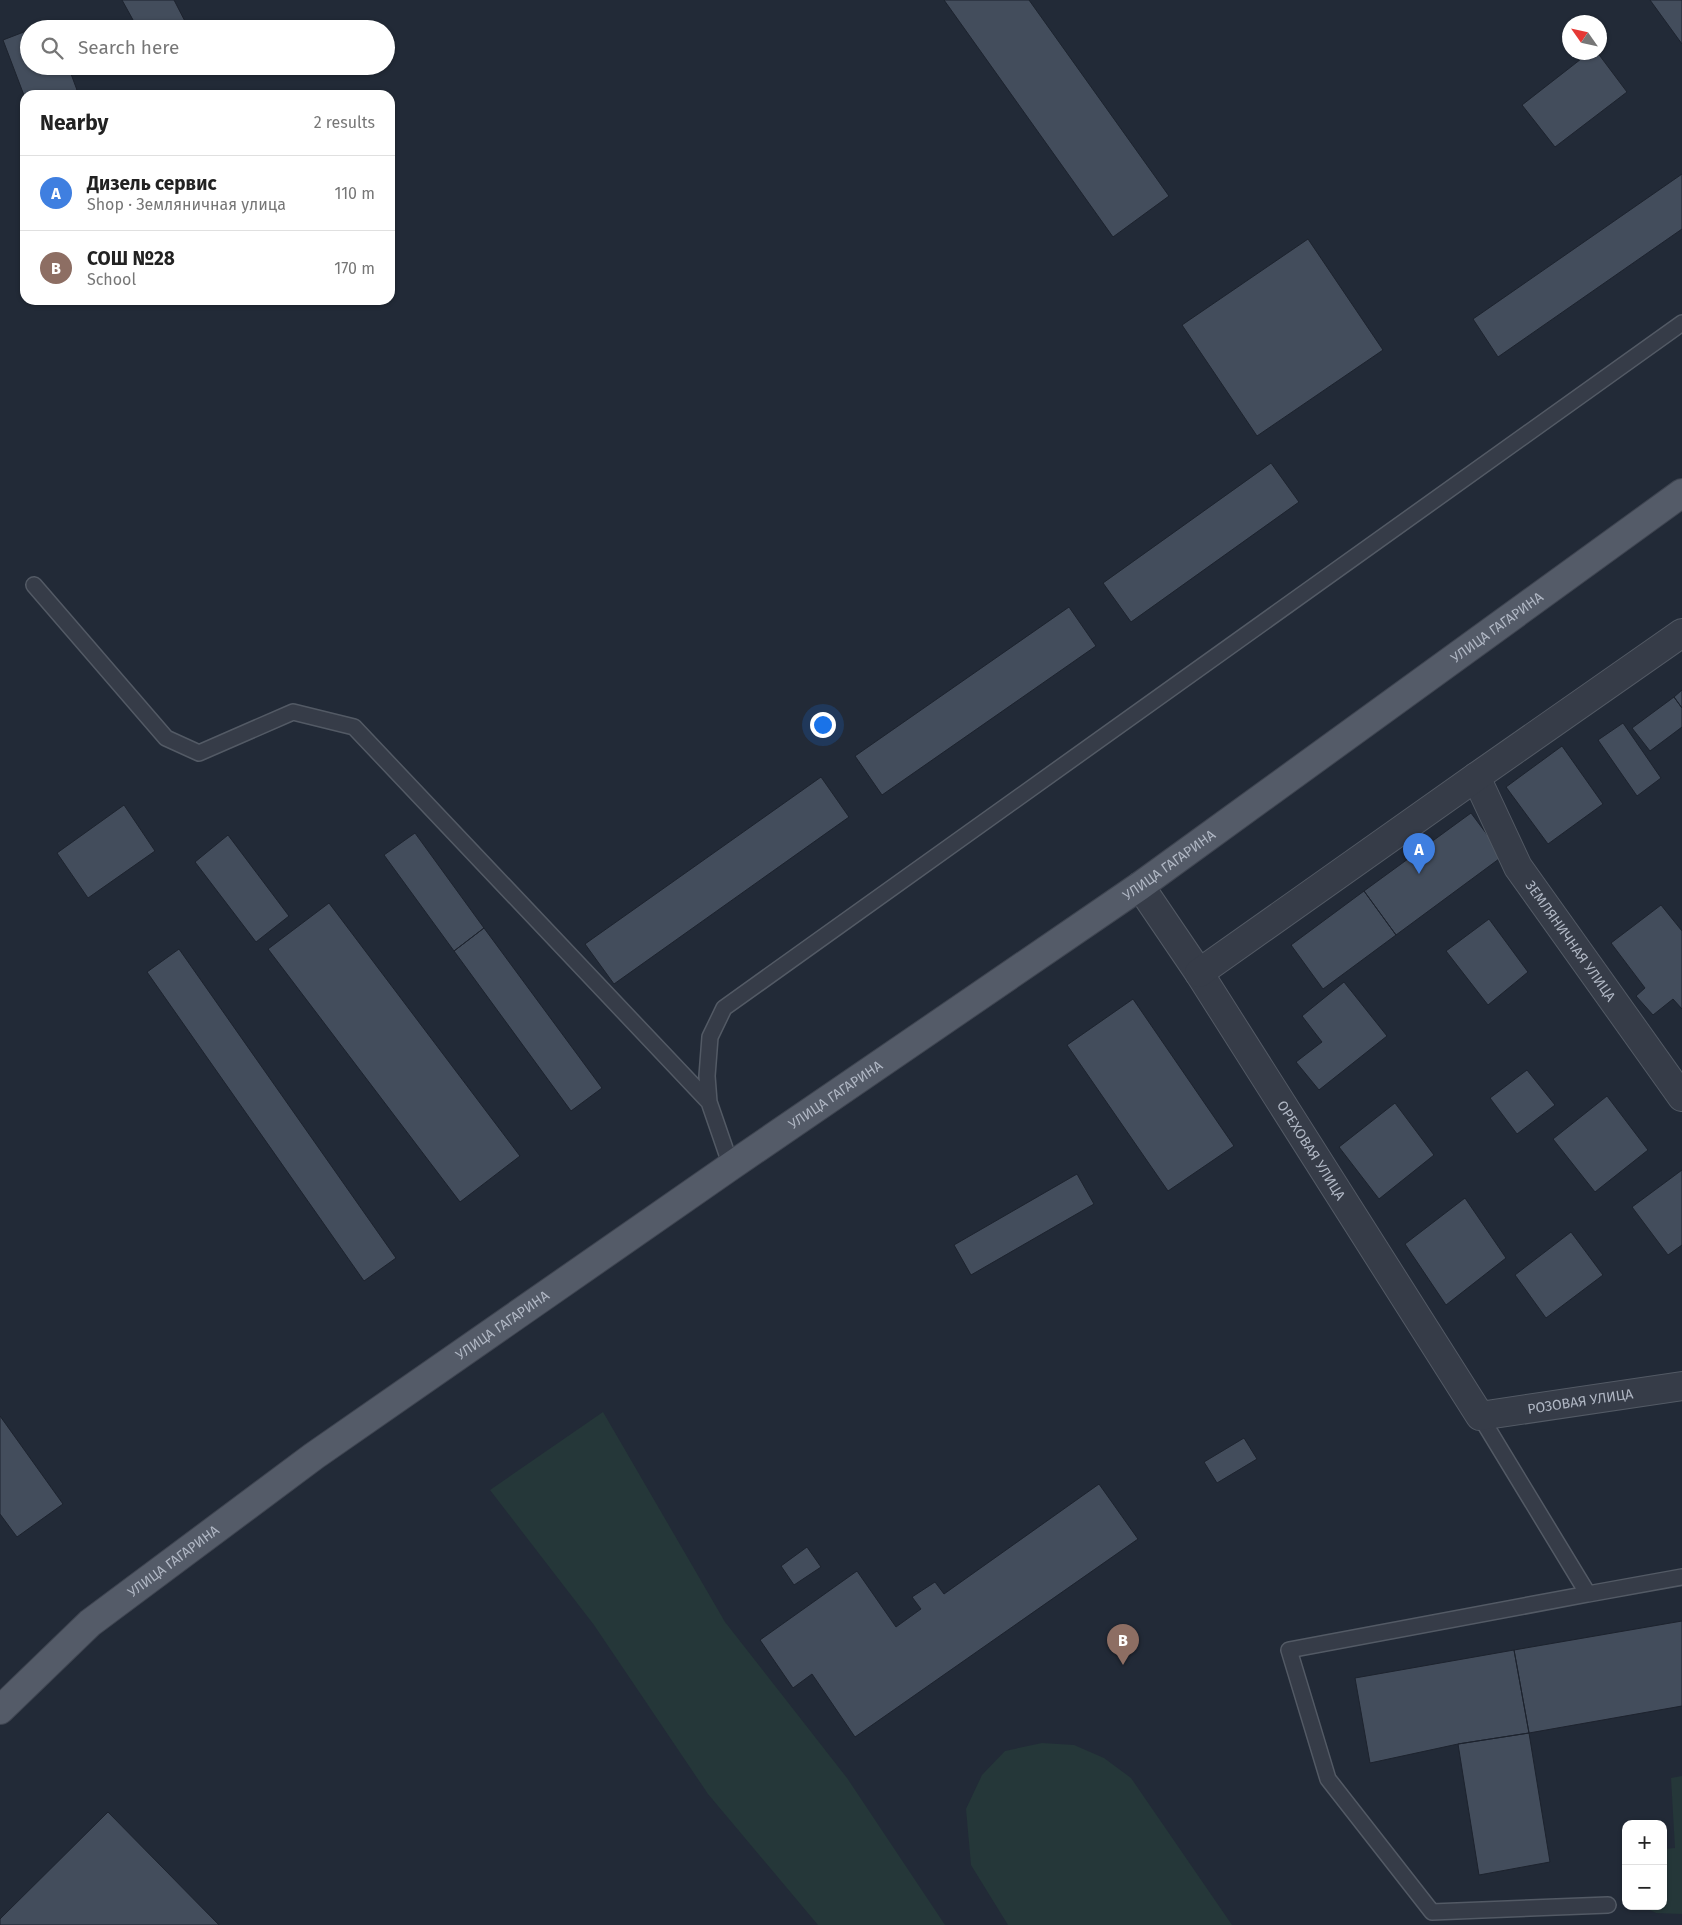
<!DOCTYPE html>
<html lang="en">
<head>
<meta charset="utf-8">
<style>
	body { margin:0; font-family:"Fira Sans",sans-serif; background:#f6f6f6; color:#222 }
	.controls { position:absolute; right:15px; bottom:15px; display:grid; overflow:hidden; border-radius:10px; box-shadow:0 1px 4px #0004 }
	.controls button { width:45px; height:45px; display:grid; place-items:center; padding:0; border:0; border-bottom:1px solid #e0e0e0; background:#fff; color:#222; font:25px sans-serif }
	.compass { position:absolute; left:1562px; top:15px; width:45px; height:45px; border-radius:50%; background:#fff; box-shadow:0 1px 4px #0004; rotate:304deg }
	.you { position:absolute; left:822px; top:724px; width:18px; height:18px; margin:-12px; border:4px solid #fff; border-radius:50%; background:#1a73e8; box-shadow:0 0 0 8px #1a73e833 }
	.badge { display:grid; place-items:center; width:32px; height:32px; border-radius:50%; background:#505f7f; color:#fff; font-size:16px; font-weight:700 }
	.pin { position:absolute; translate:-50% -41px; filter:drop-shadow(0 1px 2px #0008) }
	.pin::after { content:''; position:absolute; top:26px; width:18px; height:15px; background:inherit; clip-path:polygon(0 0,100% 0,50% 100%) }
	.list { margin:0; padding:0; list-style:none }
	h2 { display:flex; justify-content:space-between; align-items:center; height:65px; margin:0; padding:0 20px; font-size:21px }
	h2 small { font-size:16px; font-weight:400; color:#767676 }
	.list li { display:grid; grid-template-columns:32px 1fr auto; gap:15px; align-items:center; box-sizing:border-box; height:75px; padding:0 20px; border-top:1px solid #e0e0e0 }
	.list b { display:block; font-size:19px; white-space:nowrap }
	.list p { margin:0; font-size:16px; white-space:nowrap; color:#767676 }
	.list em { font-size:16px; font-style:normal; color:#767676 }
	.icon { flex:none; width:28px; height:28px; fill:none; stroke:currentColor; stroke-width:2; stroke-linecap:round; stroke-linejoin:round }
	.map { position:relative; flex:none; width:1682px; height:1925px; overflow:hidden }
	.search { position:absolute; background:#fff; box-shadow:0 1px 4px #0004; left:20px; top:20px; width:375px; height:55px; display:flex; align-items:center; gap:12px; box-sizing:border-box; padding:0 18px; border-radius:28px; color:#767676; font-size:19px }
	.panel { position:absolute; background:#fff; box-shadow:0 1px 4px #0004; left:20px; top:90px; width:375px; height:215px; border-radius:15px }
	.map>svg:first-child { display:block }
</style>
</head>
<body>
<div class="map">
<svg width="1682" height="1925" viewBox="0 0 1682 1925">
	<rect width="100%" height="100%" fill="#222a37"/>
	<path fill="#253739" d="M603,1412L725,1622L847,1778L945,1925H818L708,1794L594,1625L490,1490Z
		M1042,1743L1074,1745L1104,1758L1131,1778L1232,1925H1008L971,1865L966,1809L982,1775L1005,1751Z
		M1682,1776V1914L1656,1913L1642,1906H1663V1849L1675,1848L1671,1778Z"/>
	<path fill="#434d5c" stroke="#1d232e" d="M122,0H174L189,29H138Z
		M944,0H1029L1169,196L1113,237Z
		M1650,0H1682V44Z
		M52,21L54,29H33Z
		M29,30V66H68L77,90L63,95H25V98L3,40Z
		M1590,52H1597L1627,92L1555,147L1522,105Z
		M1682,174V229L1498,357L1473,319Z
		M1308,239L1383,350L1257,436L1182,325Z
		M1271,463L1299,502L1131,622L1103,583Z
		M1069,607L1096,646L882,795L855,756Z
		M1682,690V708L1674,697Z
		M1674,697L1682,708V727L1650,751L1632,728Z
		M1623,723L1661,778L1637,796L1598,740Z
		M1562,746L1603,804L1548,844L1506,787Z
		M821,777L849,817L614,984L585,944Z
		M124,805L155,851L88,898L57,853Z
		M1471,813L1503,856L1396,935L1364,891Z
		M415,833L484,928L454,951L384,855Z
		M228,835L289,916L256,942L195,862Z
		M1364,891L1396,935L1323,989L1291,945Z
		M329,903L520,1156L460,1202L268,949Z
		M1661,905L1682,931V1009L1673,999L1653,1015L1636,996L1645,988L1611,943Z
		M1489,919L1528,972L1488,1005L1446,951Z
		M484,928L602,1088L571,1111L454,951Z
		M179,949L396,1258L364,1281L147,972Z
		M1344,982L1387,1036L1319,1090L1296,1062L1322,1042L1302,1016Z
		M1133,999L1234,1146L1168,1191L1067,1045Z
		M1527,1070L1555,1105L1517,1134L1490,1098Z
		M1607,1096L1648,1150L1595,1192L1553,1139Z
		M1395,1103L1434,1155L1379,1199L1339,1147Z
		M1682,1170V1245L1668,1255L1632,1207Z
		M1077,1174L1094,1204L971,1275L954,1245Z
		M1465,1198L1506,1258L1446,1305L1405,1244Z
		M1571,1232L1603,1275L1546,1318L1515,1275Z
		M0,1416L63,1504L17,1537L0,1514Z
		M1244,1438L1257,1459L1217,1483L1204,1462Z
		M1099,1484L1138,1539L855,1737L812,1674L793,1688L760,1640L857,1571L896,1627L921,1609L912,1597L935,1582L944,1594Z
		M807,1547L821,1567L794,1585L781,1566Z
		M1682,1621V1706L1529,1733L1514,1650Z
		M1514,1650L1529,1733L1458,1744L1370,1763L1355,1678Z
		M1529,1733L1550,1862L1479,1875L1458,1744Z
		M108,1812L219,1925H0V1919Z"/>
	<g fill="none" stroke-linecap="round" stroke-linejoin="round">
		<defs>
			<path id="lane" d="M34,585L166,738L199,753L293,712L354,727L709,1102L731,1166
				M709,1102L707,1076L710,1037L724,1008L1682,323
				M1480,1416L1588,1594L1289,1650L1328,1779L1432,1912L1608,1905
				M1588,1594L1682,1577"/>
			<g id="street">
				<path id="s1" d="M1476,777L1518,867L1682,1097"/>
				<path id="s2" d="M1140,886L1199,973L1480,1416L1682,1386"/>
				<path d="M1199,973L1476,777L1682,633"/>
			</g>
			<g id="primary">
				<path id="s3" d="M0,1710L90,1623L314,1456L731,1166L1140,886L1682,493"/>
			</g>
		</defs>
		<use href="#lane" stroke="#535a65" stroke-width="18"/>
		<use href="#street" stroke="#535a65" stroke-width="30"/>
		<use href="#primary" stroke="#3f4551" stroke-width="30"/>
		<use href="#lane" stroke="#363c48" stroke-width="15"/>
		<use href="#street" stroke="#363c48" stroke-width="28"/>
		<use href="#primary" stroke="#545b68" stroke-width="28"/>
	</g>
	<g text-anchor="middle" stroke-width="4.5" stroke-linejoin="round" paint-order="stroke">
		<g font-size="14" fill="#b0b7c4" stroke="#1b212c">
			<text dy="5" stroke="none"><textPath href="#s3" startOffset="1849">УЛИЦА ГАГАРИНА</textPath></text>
			<text dy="5" stroke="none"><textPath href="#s3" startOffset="1444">УЛИЦА ГАГАРИНА</textPath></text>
			<text dy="5" stroke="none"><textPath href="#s1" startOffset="190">ЗЕМЛЯНИЧНАЯ УЛИЦА</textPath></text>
			<text dy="5" stroke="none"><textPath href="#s3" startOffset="1039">УЛИЦА ГАГАРИНА</textPath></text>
			<text dy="5" stroke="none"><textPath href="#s2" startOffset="315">ОРЕХОВАЯ УЛИЦА</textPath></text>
			<text dy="5" stroke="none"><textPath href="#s3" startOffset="634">УЛИЦА ГАГАРИНА</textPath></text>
			<text dy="5" stroke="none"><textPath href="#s2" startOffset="731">РОЗОВАЯ УЛИЦА</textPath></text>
			<text dy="5" stroke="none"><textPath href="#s3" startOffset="229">УЛИЦА ГАГАРИНА</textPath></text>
		</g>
	</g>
</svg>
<div class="controls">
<button>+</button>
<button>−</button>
</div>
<svg class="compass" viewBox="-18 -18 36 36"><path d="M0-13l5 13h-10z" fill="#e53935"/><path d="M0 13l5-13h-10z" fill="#767676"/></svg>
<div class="you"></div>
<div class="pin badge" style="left:1419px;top:874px;background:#3f7fe0">A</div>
<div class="pin badge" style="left:1123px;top:1665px;background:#8d6e63">B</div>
<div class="search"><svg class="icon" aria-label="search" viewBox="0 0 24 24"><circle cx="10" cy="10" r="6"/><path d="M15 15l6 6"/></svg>Search here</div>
<section class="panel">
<h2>Nearby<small>2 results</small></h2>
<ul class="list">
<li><span class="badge" style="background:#3f7fe0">A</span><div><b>Дизель сервис</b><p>Shop · Земляничная улица</p></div><em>110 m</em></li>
<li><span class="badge" style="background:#8d6e63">B</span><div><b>СОШ №28</b><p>School</p></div><em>170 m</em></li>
</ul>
</section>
</div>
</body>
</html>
